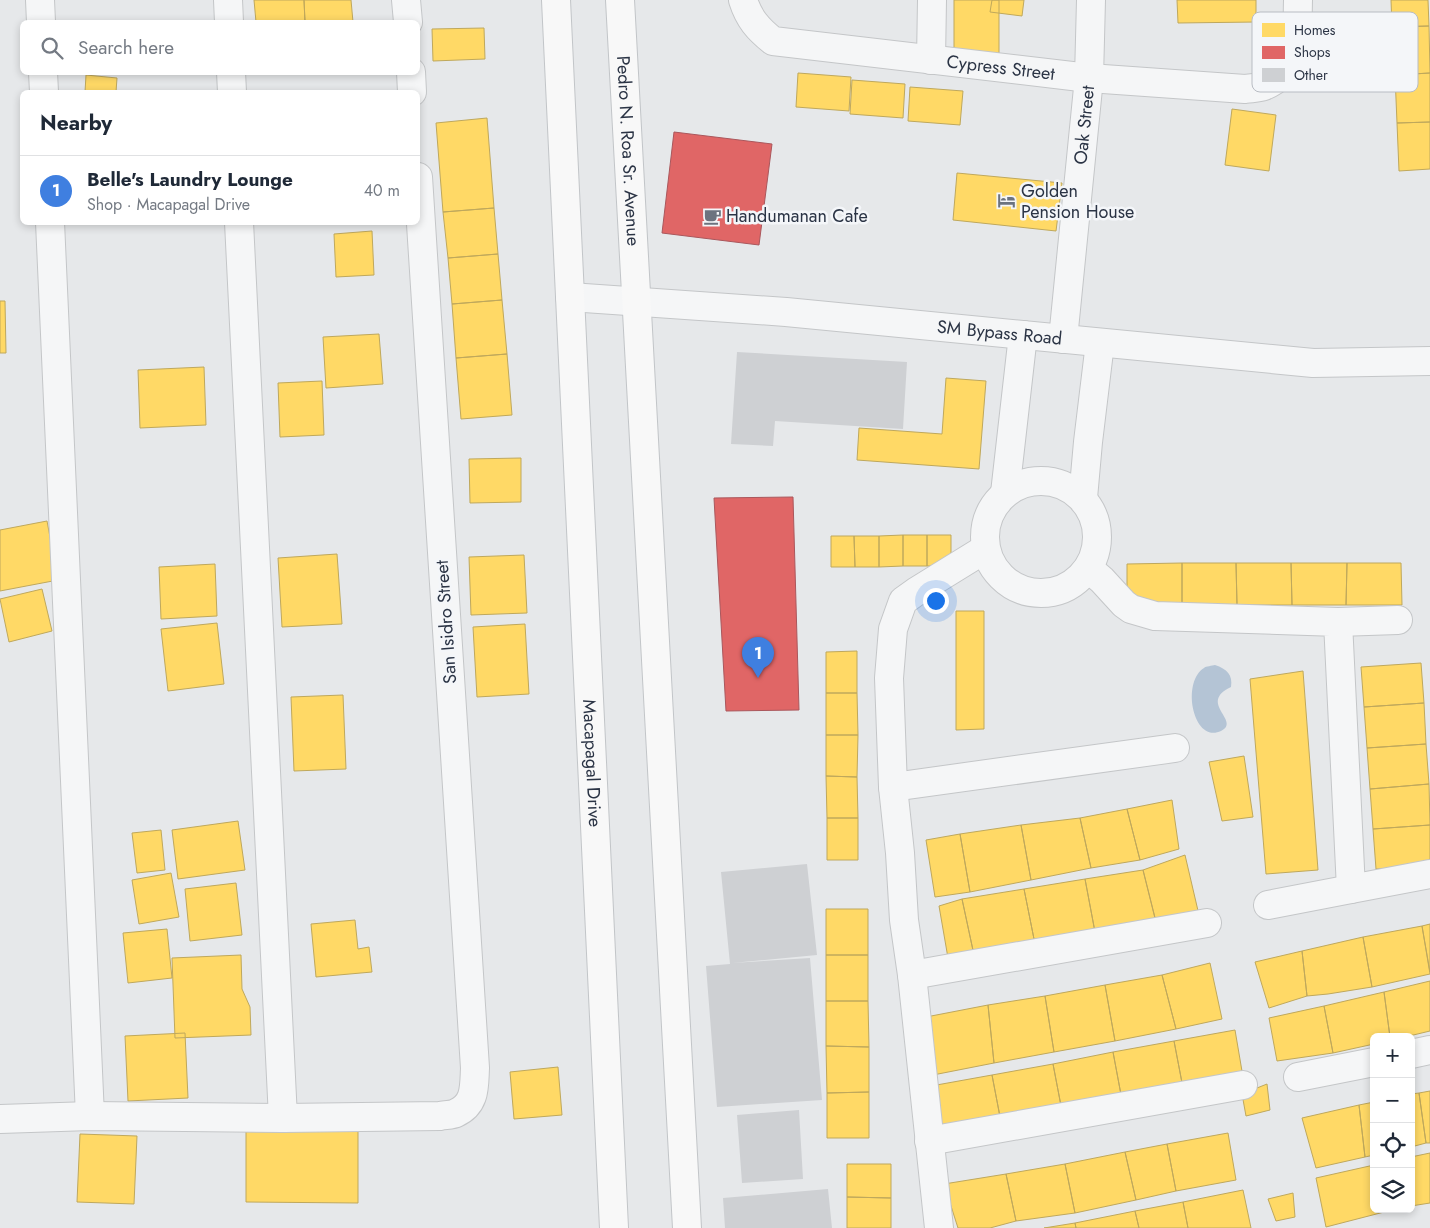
<!DOCTYPE html>
<html lang="en">
<head>
<meta charset="utf-8">
<style>
	body { margin:0; font-family:Jost,sans-serif; background:#f2f2f3; color:#1f2937 }
	.controls { position:absolute; right:15px; bottom:15px; display:grid; overflow:hidden; border-radius:8px; box-shadow:0 2px 8px #0003 }
	.controls button { width:45px; height:45px; display:grid; place-items:center; padding:0; border:0; border-bottom:1px solid #e0e1e3; background:#fff; color:#1f2937; font:25px sans-serif }
	.you { position:absolute; left:935px; top:600px; width:18px; height:18px; margin:-12px; border:4px solid #fff; border-radius:50%; background:#1a73e8; box-shadow:0 0 0 8px #1a73e833 }
	.badge { display:grid; place-items:center; width:32px; height:32px; border-radius:50%; background:#7c3aed; color:#fff; font-size:16px; font-weight:700 }
	.pin { position:absolute; translate:-50% -41px; filter:drop-shadow(0 1px 2px #0008) }
	.pin::after { content:''; position:absolute; top:26px; width:18px; height:15px; background:inherit; clip-path:polygon(0 0,100% 0,50% 100%) }
	.list { margin:0; padding:0; list-style:none }
	h2 { display:flex; justify-content:space-between; align-items:center; height:65px; margin:0; padding:0 20px; font-size:21px }
	h2 small { font-size:16px; font-weight:400; color:#747a83 }
	.list li { display:grid; grid-template-columns:32px 1fr auto; gap:15px; align-items:center; box-sizing:border-box; height:70px; padding:0 20px; border-top:1px solid #e0e1e3 }
	.list b { display:block; font-size:19px; white-space:nowrap }
	.list p { margin:0; font-size:16px; white-space:nowrap; color:#747a83 }
	.list em { font-size:16px; font-style:normal; color:#747a83 }
	.icon { flex:none; width:28px; height:28px; fill:none; stroke:currentColor; stroke-width:2; stroke-linecap:round; stroke-linejoin:round }
	.map { position:relative; flex:none; width:1430px; height:1228px; overflow:hidden }
	.search { position:absolute; background:#fff; box-shadow:0 2px 8px #0003; left:20px; top:20px; width:400px; height:55px; display:flex; align-items:center; gap:12px; box-sizing:border-box; padding:0 18px; border-radius:8px; color:#747a83; font-size:19px }
	.panel { position:absolute; background:#fff; box-shadow:0 2px 8px #0003; left:20px; top:90px; width:400px; height:135px; border-radius:8px }
	.map>svg:first-child { display:block }
</style>
</head>
<body>
<div class="map">
<svg width="1430" height="1228" viewBox="0 0 1430 1228">
	<rect width="100%" height="100%" fill="#e6e8ea"/>
	<path fill="#b4c4d5" d="M1215,665C1227,669 1233,675 1231,687C1197,703 1242,721 1221,731C1193,744 1181,682 1204,668C1206,666 1212,666 1215,665Z"/>
	<path fill="#ffd966" stroke="#bfa85c" d="M254,0H304L305,22H256Z
		M304,0H351L353,22H305Z
		M954,0H999V55H954Z
		M992,0H1024L1022,16L990,12Z
		M1177,0H1256V22L1178,23Z
		M1391,0H1428L1429,26L1392,27Z
		M1429,26L1430,73L1395,75L1392,27Z
		M484,28L485,59L433,61L432,29Z
		M798,73L851,77L849,111L796,107Z
		M1430,73V122L1397,123L1395,75Z
		M86,75L117,78L116,92H85Z
		M852,80L905,84L903,118L850,114Z
		M910,87L963,91L960,125L908,121Z
		M1232,109L1276,115L1269,171L1225,165Z
		M487,118L494,208L443,212L436,123Z
		M1430,122V169L1399,171L1397,123Z
		M957,173L1062,183L1056,231L953,220Z
		M494,208L498,254L448,258L443,212Z
		M372,231L374,275L336,277L334,234Z
		M498,254L502,300L452,304L448,258Z
		M502,300L507,354L456,358L452,304Z
		M0,301H5L6,353H0Z
		M379,334L383,384L326,388L323,337Z
		M507,354L512,415L461,419L456,358Z
		M204,367L206,425L140,428L138,370Z
		M946,378L986,381L979,469L857,460L859,428L942,434Z
		M322,381L324,435L280,437L278,383Z
		M521,458V502L470,503L469,459Z
		M47,521L58,580L0,591V530Z
		M903,535H927V566H903Z
		M903,535V566L879,567V536Z
		M927,535H951V566H927Z
		M831,536H854L855,567H831Z
		M854,536H879V567H855Z
		M337,554L342,624L282,627L278,558Z
		M524,555L527,613L471,615L469,557Z
		M1182,563H1236L1237,605H1182Z
		M1182,563V605H1127V564Z
		M1236,563H1291L1292,605H1237Z
		M1291,563H1347L1346,605H1292Z
		M1347,563H1401L1402,605H1346Z
		M215,564L217,616L161,619L159,567Z
		M42,589L52,631L9,642L0,599Z
		M956,611H984V729L956,730Z
		M217,623L224,684L168,691L161,629Z
		M525,624L529,694L477,697L473,627Z
		M857,651V693H826V652Z
		M1421,663L1424,703L1364,707L1361,667Z
		M1303,671L1318,870L1266,874L1250,679Z
		M826,693H857L858,735H826Z
		M343,695L346,769L294,771L291,697Z
		M1424,703L1426,744L1367,748L1364,707Z
		M826,735H858L857,777L826,776Z
		M1426,744L1429,784L1370,789L1367,748Z
		M1244,756L1253,817L1222,821L1209,762Z
		M826,776L857,777L858,818H827Z
		M1429,784L1430,825L1373,829L1370,789Z
		M1172,800L1179,849L1140,860L1127,809Z
		M1127,809L1140,860L1091,868L1080,818Z
		M827,818H858V860H827Z
		M1080,818L1091,868L1031,880L1021,825Z
		M238,821L245,870L178,879L172,830Z
		M1021,825L1031,880L970,892L960,834Z
		M1430,825V866L1376,869L1373,829Z
		M161,830L165,870L137,873L132,833Z
		M960,834L970,892L935,897L926,840Z
		M1185,855L1199,915L1156,922L1143,870Z
		M1143,870L1156,922L1095,932L1085,879Z
		M171,873L179,917L139,924L132,880Z
		M1085,879L1095,932L1035,944L1024,889Z
		M236,883L242,935L190,941L185,889Z
		M1024,889L1035,944L974,955L962,899Z
		M962,899L974,955L948,958L939,906Z
		M826,909H868V955H826Z
		M355,920L358,949L369,947L372,972L316,977L311,924Z
		M1430,924V972L1422,926Z
		M1422,926L1430,974L1372,987L1363,937Z
		M167,929L172,978L128,983L123,933Z
		M1363,937L1372,987L1328,994L1307,996L1302,951Z
		M1302,951L1307,996L1269,1008L1255,962Z
		M241,955L242,989L250,1007L251,1035L175,1038L172,958Z
		M826,955H868V1001H826Z
		M1210,963L1222,1019L1176,1029L1162,975Z
		M1162,975L1176,1029L1115,1041L1105,985Z
		M1430,981V1031L1405,1037H1390L1384,992Z
		M1105,985L1115,1041L1054,1052L1045,996Z
		M1384,992L1390,1037H1374V1044L1333,1053L1324,1006Z
		M1045,996L1054,1052L994,1063L988,1005Z
		M826,1001H868L869,1047L826,1046Z
		M988,1005L994,1063L933,1075L926,1017Z
		M1324,1006L1333,1053L1277,1061L1269,1018Z
		M1235,1030L1243,1077L1183,1088L1174,1041Z
		M185,1033L188,1098L128,1101L125,1036Z
		M1174,1041L1183,1088L1122,1100L1113,1052Z
		M826,1046L869,1047V1092L827,1093Z
		M1113,1052L1122,1100L1062,1111L1053,1064Z
		M1053,1064L1062,1111L1001,1122L992,1075Z
		M558,1067L562,1115L514,1119L510,1072Z
		M992,1075L1001,1122L940,1134L931,1086Z
		M1267,1084L1270,1110L1246,1116L1242,1094Z
		M1430,1091V1143H1426L1419,1093Z
		M869,1092V1138H827V1093Z
		M1419,1093L1426,1143L1411,1147V1094Z
		M1374,1102V1155L1365,1157L1359,1105Z
		M1359,1105L1365,1157L1316,1168L1302,1118Z
		M246,1130L358,1131V1203L246,1202Z
		M1228,1133L1236,1180L1176,1191L1167,1144Z
		M80,1134L137,1136L134,1204L77,1202Z
		M1167,1144L1176,1191L1136,1200L1125,1152Z
		M1125,1152L1136,1200L1075,1213L1065,1164Z
		M1430,1153V1203L1411,1206V1157Z
		M847,1164H891V1198L847,1197Z
		M1065,1164L1075,1213L1016,1221L1006,1174Z
		M1374,1165V1209H1388V1211L1326,1227L1316,1178Z
		M1006,1174L1016,1221L990,1228H958L944,1184Z
		M1243,1190L1251,1228H1188L1183,1202Z
		M1293,1193L1295,1217L1276,1221L1268,1199Z
		M847,1197L891,1198V1228H847Z
		M1183,1202L1188,1228H1139L1135,1211Z
		M1135,1211L1139,1228H1076L1075,1223Z
		M1075,1223L1076,1228H1044Z"/>
	<path fill="#e06666" stroke="#aa575c" d="M674,132L772,144L759,245L662,233Z
		M793,497L799,710L726,711L714,498Z"/>
	<path fill="#ced0d3" d="M737,352L907,362L903,429L775,421L773,446L731,444Z
		M807,864L817,955L732,963L810,958L822,1100L717,1107L706,966L730,964L721,872Z
		M799,1110L803,1179L742,1183L737,1115Z
		M828,1189L832,1228H725L723,1198Z"/>
	<g fill="none" stroke-linecap="round" stroke-linejoin="round">
		<defs>
			<g id="minor">
				<path d="M40,0L41,22"/>
				<path d="M228,0L229,22"/>
				<path d="M406,0L408,22"/>
				<path id="s1" d="M743,0C749,19 758,29 773,41L1089,78L1245,89C1251,88 1259,88 1264,86C1301,71 1297,33 1298,0"/>
				<path d="M931,60L932,0"/>
				<path d="M43,72L44,92"/>
				<path d="M231,72L232,92"/>
				<path d="M411,72L412,92"/>
				<path d="M50,222L90,1116"/>
				<path d="M239,222L283,1118"/>
				<path id="s2" d="M1063,339L1089,78L1091,0"/>
				<circle cx="1041" cy="537" r="56"/>
				<path d="M1005,493L1023,335"/>
				<path d="M1083,498L1088,442L1100,343"/>
				<path d="M1088,568L1102,580L1124,604L1131,609L1155,616L1338,622L1351,889L1430,874"/>
				<path d="M1338,622L1398,620"/>
				<path d="M893,787L1175,748"/>
				<path d="M1268,905L1351,889"/>
				<path d="M912,975L1207,923"/>
				<path d="M1411,1054L1430,1050"/>
				<path d="M1298,1077L1374,1062"/>
				<path d="M0,1119L90,1116L283,1118L440,1116C445,1115 452,1115 456,1113C476,1104 474,1086 475,1068L418,177"/>
				<path d="M929,1141L1243,1085"/>
				<path d="M939,1228L912,975L904,920L900,853L893,787L889,678L893,629L903,601L917,591L985,549"/>
			</g>
			<g id="tertiary">
				<path id="s3" d="M570,297L786,312L1313,363L1430,361"/>
			</g>
			<g id="primary">
				<path id="s4" d="M556,0L614,1228"/>
				<path id="s5" d="M620,0L687,1228"/>
			</g>
		</defs>
		<use href="#minor" stroke="#c4c6c8" stroke-width="30"/>
		<use href="#tertiary" stroke="#c4c6c8" stroke-width="30"/>
		<use href="#primary" stroke="#c2c5c8" stroke-width="30"/>
		<use href="#minor" stroke="#f5f6f7" stroke-width="28"/>
		<use href="#tertiary" stroke="#f5f6f7" stroke-width="28"/>
		<use href="#primary" stroke="#f8f8f8" stroke-width="28"/>
	</g>
	<defs>
		<symbol id="hotel-bare" viewBox="-9 -9 18 18"><path d="M-6-4.5h1.5V1H6V5H4.5V3h-9V5H-6ZM-4 0a1.8 1.8 0 1 1 3.6 0ZM.5 0V-2.5h3Q6-2.5 6 0Z" fill="#6c737f" stroke="#f4f6f9" stroke-width="2.5" paint-order="stroke"/></symbol>
		<symbol id="cafe-bare" viewBox="-9 -9 18 18"><path d="M-5.5-4.5H6V0H3Q3 3.5 0 3.5H-2.5Q-5.5 3.5-5.5 0ZM3-3.2v2h1.7v-2ZM-6 4.5H4V6H-6Z" fill="#6c737f" stroke="#f4f6f9" stroke-width="2.5" paint-order="stroke"/></symbol>
	</defs>
	<g fill-rule="evenodd">
		<use href="#hotel-bare" x="994" y="188" width="25" height="25"/>
		<use href="#cafe-bare" x="700" y="204" width="25" height="25"/>
	</g>
	<g text-anchor="middle" stroke-width="5" stroke-linejoin="round" paint-order="stroke">
		<g font-size="18" fill="#2b3445" stroke="#f4f6f9">
			<text dy="6" stroke="none"><textPath href="#s1" startOffset="281">Cypress Street</textPath></text>
			<text dy="6" stroke="none"><textPath href="#s2" startOffset="215">Oak Street</textPath></text>
			<text dy="6" stroke="none"><textPath href="#s5" startOffset="151">Pedro N. Roa Sr. Avenue</textPath></text>
			<text dy="6" stroke="none"><textPath href="#s3" startOffset="431">SM Bypass Road</textPath></text>
			<text transform="translate(446 622) rotate(-94)" y="6">San Isidro Street</text>
			<text dy="6" stroke="none"><textPath href="#s4" startOffset="764">Macapagal Drive</textPath></text>
		</g>
		<g font-size="18" fill="#2b3445" stroke="#f4f6f9" text-anchor="start">
			<text x="1021" y="197">Golden<tspan x="1021" dy="21">Pension House</tspan></text>
			<text x="726" y="222">Handumanan Cafe</text>
		</g>
	</g>
	<rect x="1252" y="12" width="166" height="80" rx="8" fill="#f4f6f9" stroke="#b8bcc3" stroke-width="1"/>
	<rect x="1262" y="23" width="23" height="14" fill="#ffd966"/>
	<rect x="1262" y="46" width="23" height="13" fill="#e06666"/>
	<rect x="1262" y="68" width="23" height="14" fill="#ced0d3"/>
	<g font-size="14" fill="#2b3445">
		<text x="1294" y="35">Homes</text>
		<text x="1294" y="57">Shops</text>
		<text x="1294" y="80">Other</text>
	</g>
</svg>
<div class="controls">
<button>+</button>
<button>−</button>
<button><svg class="icon" aria-label="locate" viewBox="0 0 24 24"><circle cx="12" cy="12" r="6"/><path d="M12 2v4M12 18v4M2 12h4M18 12h4"/></svg></button>
<button><svg class="icon" aria-label="layers" viewBox="0 0 24 24"><path d="M12 4l9 5-9 5-9-5zM3 14l9 5 9-5"/></svg></button>
</div>
<div class="you"></div>
<div class="pin badge" style="left:758px;top:678px;background:#3f7fe0">1</div>
<div class="search"><svg class="icon" aria-label="search" viewBox="0 0 24 24"><circle cx="10" cy="10" r="6"/><path d="M15 15l6 6"/></svg>Search here</div>
<section class="panel">
<h2>Nearby<small></small></h2>
<ul class="list">
<li><span class="badge" style="background:#3f7fe0">1</span><div><b>Belle's Laundry Lounge</b><p>Shop · Macapagal Drive</p></div><em>40 m</em></li>
</ul>
</section>
</div>
</body>
</html>
